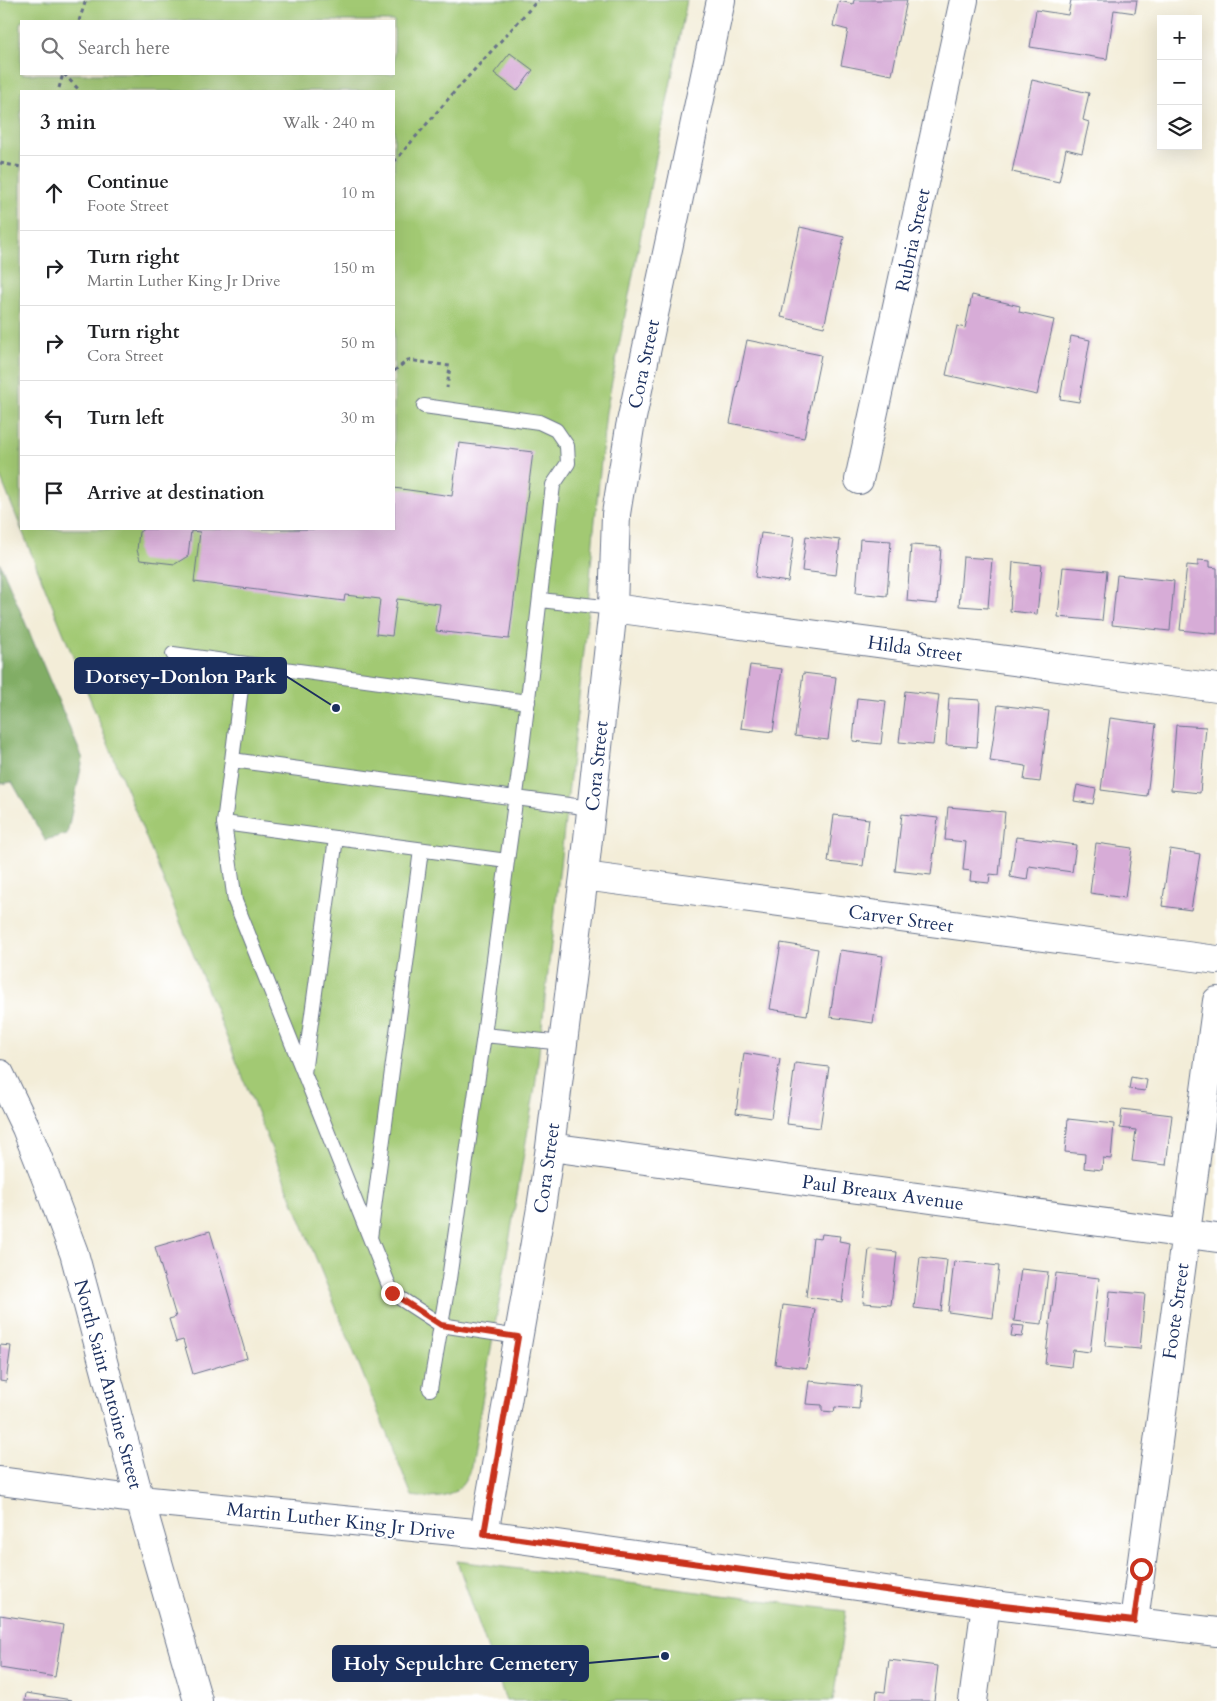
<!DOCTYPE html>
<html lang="en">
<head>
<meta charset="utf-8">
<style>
	body { margin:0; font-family:Cardo,serif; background:#f2f2f2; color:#202124 }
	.controls { position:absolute; right:15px; top:15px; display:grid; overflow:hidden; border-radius:0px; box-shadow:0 5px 20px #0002 }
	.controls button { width:45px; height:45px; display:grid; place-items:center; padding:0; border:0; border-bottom:1px solid #e0e0e0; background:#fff; color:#202124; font:25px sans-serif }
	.stop { position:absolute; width:15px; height:15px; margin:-11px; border:4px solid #c8321e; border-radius:50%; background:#fff }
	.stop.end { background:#c8321e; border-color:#fff; box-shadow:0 1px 5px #0008 }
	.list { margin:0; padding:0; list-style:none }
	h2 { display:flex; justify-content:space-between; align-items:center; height:65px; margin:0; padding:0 20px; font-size:21px }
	h2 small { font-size:16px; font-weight:400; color:#757577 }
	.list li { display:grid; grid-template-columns:32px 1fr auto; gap:15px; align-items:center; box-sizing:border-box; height:75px; padding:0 20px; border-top:1px solid #e0e0e0 }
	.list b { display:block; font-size:19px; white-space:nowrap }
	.list p { margin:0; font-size:16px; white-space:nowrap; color:#757577 }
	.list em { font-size:16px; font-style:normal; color:#757577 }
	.icon { flex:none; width:28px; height:28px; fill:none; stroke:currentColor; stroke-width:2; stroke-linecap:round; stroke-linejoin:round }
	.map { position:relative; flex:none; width:1217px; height:1701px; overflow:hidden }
	.search { position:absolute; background:#fff; box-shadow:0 5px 20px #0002; left:20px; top:20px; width:375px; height:55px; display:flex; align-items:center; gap:12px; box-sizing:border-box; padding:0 18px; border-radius:0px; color:#757577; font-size:19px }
	.panel { position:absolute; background:#fff; box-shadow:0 5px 20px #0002; left:20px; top:90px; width:375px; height:440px; border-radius:0px }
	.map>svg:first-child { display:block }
</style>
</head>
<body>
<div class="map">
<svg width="1217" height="1701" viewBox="0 0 1217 1701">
	<rect width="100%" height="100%" fill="#fff"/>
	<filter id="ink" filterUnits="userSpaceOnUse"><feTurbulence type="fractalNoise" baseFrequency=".02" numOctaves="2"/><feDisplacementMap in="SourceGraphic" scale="10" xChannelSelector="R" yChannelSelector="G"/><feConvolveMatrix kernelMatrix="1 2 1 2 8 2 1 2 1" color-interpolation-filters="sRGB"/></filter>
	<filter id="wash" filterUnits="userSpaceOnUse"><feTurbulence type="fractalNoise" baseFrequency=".0096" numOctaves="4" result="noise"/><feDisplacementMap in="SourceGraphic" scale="20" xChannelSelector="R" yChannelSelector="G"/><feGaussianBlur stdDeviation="1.12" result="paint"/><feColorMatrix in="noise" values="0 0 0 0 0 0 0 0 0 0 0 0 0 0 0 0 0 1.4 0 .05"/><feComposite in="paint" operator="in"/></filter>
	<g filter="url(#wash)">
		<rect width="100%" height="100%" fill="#f3edd8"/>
		<path fill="#a2c973" stroke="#5e7c68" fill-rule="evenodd" d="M0,0H687L606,412L593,540L586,634L535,1088L471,1467C461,1499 440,1500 412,1496L0,476ZM21,21H394V74H21ZM21,91H394V529H21Z
			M457,1561L846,1611L833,1701H506Z"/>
		<path fill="#81ad65" stroke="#4e6e62" d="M0,563L83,759L67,834L45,840L12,782L0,784Z"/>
		<g id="blocks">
			<path fill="#d7acd7" d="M854,0H907L892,75L841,65L848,30L833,26L839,1L853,4Z
				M1071,0H1137L1135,13L1114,10L1107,59L1030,47L1036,10L1068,15Z
				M510,53L533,70L517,91L494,73Z
				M1032,80L1089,93L1083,120L1089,122L1082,153L1066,149L1059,182L1012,172Z
				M800,227L844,237L824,327L781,317Z
				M972,295L1020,306L1019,312L1054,320L1037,395L946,375L957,326L965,328Z
				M1071,336L1090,340L1079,402L1060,399Z
				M747,340L821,355L804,438L730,423Z
				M459,443L533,452L509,639L436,631L440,604L397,599L392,636L376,634L380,599L345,595L344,601L194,582L200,532L191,531L188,556L175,564L140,560L137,550L139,532L144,529H394V488L452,496Z
				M761,533L794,537L788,582L755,577Z
				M806,536L840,540L836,575L802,571Z
				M860,539L891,541L887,596L856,593Z
				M911,545L941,547L937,604L907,601Z
				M963,557L992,559L988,608L959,606Z
				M1198,560L1210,561V567L1217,568V634L1180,630L1187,565L1198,566Z
				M1013,562L1042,565L1037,614L1010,611Z
				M1063,567L1107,571L1102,621L1058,617Z
				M1117,575L1174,581L1170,631L1112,625Z
				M750,665L782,669L773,732L741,728Z
				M803,673L836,677L828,740L795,736Z
				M905,691L939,695L933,745L899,742Z
				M857,698L886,701L881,744L853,741Z
				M949,698L980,700L977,747L946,745Z
				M998,705L1049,711L1040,782L1024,780L1026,766L990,761Z
				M1110,718L1156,724L1147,796L1101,790Z
				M1176,725L1206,727L1200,793L1171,790Z
				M1077,785L1096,789L1093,804L1074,801Z
				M948,807L1005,812L999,875L990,874L989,883L970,881L971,871L963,870L966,842L945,840Z
				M902,814L938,818L931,875L895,871Z
				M834,815L869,819L863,866L828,862Z
				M1016,837L1076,845L1072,872L1029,866L1027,880L1010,877Z
				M1096,843L1132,848L1125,898L1090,893Z
				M1170,849L1200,854L1191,910L1162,906Z
				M781,943L818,949L807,1015L770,1009Z
				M840,950L883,956L873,1023L830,1017Z
				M744,1053L780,1059L771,1118L736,1113Z
				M795,1063L829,1067L820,1128L787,1124Z
				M1131,1077L1147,1080L1145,1091L1129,1089Z
				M1122,1109L1172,1115L1166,1165L1132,1161L1136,1130L1120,1128Z
				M1068,1119L1114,1124L1111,1159L1103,1158L1102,1170L1084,1168L1085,1154L1065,1152Z
				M210,1231L247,1358L193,1374L183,1340L176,1342L169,1319L176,1317L155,1247Z
				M822,1234L840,1236L839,1241L850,1243L842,1302L806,1297L813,1238L821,1239Z
				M869,1249L897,1252L891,1305L863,1303Z
				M920,1257L947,1260L941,1311L914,1308Z
				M954,1261L999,1266L993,1318L948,1312Z
				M1021,1269L1048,1272L1042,1324L1014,1321Z
				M1056,1273L1099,1278L1090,1352L1073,1350L1071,1367L1045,1364Z
				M1110,1291L1145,1294L1140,1349L1105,1346Z
				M783,1305L815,1309L807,1368L775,1364Z
				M1013,1325L1024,1326L1022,1337L1011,1336Z
				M0,1345L11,1346L6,1382L0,1381Z
				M809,1381L861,1386L859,1409L835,1407L834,1412L822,1411V1405L806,1404Z
				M0,1615L63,1625L55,1677L0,1668Z
				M889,1660L938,1666L934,1701H876L877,1691L885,1692Z
				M26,1693L72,1700L71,1701H25Z"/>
		</g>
	</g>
	<g filter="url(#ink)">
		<use href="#blocks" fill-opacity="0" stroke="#677289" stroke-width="1"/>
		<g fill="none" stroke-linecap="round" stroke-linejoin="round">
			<defs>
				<path id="lane" d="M424,406L539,422L556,430L567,446L568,463L553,485C538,610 525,736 507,861L224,823L232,760L591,808
					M540,600L613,608
					M173,654L528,702
					M232,760L244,664
					M224,823L235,901L392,1293L441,1325L430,1389
					M484,1035L507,861
					M304,1073L336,838
					M370,1238L421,850
					M518,1337L441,1325L449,1279L484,1035L563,1043"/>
				<path id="street" d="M859,480L964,0
					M613,608L1217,688
					M584,876L1217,960
					M550,1147L1217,1238
					M484,1534L541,1208L550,1147L584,876L613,608L616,514L630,427L721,0
					M1134,1621L1217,1001
					M973,1701L986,1604"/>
				<path id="secondary" d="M0,1074L26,1128L47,1181L74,1253L140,1500L198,1701
					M0,1481L140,1500L484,1534L986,1604L1217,1632"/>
			</defs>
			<use href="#lane" stroke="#677289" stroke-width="16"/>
			<use href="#street" stroke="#677289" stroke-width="30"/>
			<use href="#secondary" stroke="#677289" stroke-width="30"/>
			<path stroke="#677289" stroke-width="3" stroke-dasharray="4 4" stroke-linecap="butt" d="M79,21L86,0
				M64,74L80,91
				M59,88L63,74
				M394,162L456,90L538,0
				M0,163L21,167
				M394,371L408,360L450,366L447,388"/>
			<use href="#lane" stroke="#fff" stroke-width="14"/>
			<use href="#street" stroke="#fff" stroke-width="28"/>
			<use href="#secondary" stroke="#fff" stroke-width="28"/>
		</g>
	</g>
	<g fill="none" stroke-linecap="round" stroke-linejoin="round" filter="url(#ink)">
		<path stroke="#c8321e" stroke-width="6" d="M392,1293L441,1325L518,1337L484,1534L986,1604L1134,1621L1141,1569"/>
	</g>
	<g text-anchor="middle" stroke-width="4" stroke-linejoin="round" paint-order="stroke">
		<g font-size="19" fill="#1b2f5e" stroke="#fff">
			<text transform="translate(912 240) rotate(-78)" y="7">Rubria Street</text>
			<text transform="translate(643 364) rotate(-78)" y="7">Cora Street</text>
			<text transform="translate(915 648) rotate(8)" y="7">Hilda Street</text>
			<text transform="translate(596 766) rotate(-84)" y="7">Cora Street</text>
			<text transform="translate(901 918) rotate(8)" y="7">Carver Street</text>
			<text transform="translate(546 1168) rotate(-82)" y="7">Cora Street</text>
			<text transform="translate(883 1192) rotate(8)" y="7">Paul Breaux Avenue</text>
			<text transform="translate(1175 1311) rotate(-82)" y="7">Foote Street</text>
			<text transform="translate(109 1384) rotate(75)" y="7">North Saint Antoine Street</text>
			<text transform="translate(341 1520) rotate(6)" y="7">Martin Luther King Jr Drive</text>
		</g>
	</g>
	<path fill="none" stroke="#1b2f5e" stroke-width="2" d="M336 708L286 676M665 1656L588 1663"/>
	<g fill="#1b2f5e" stroke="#fff" stroke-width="2">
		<circle cx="336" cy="708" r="5"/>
		<circle cx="665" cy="1656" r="5"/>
	</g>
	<g fill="#1b2f5e" stroke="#1b2f5e" stroke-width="2">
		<rect x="75" y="658" width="211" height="35" rx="5"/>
		<rect x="333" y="1646" width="255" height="35" rx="5"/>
	</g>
	<g font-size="20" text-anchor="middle" font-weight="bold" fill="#fff">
		<text x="181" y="683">Dorsey-Donlon Park</text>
		<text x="461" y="1670">Holy Sepulchre Cemetery</text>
	</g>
</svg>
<div class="controls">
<button>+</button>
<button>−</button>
<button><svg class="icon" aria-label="layers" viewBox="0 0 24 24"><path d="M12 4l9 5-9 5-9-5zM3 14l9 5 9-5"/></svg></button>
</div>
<div class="stop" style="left:1141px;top:1569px"></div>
<div class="stop end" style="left:392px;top:1293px"></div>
<div class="search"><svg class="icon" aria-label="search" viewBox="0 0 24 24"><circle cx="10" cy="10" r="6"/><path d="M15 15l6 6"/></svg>Search here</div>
<section class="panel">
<h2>3 min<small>Walk · 240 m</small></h2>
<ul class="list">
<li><svg class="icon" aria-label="ahead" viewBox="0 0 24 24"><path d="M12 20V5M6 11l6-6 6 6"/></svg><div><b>Continue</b><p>Foote Street</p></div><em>10 m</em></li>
<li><svg class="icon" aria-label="right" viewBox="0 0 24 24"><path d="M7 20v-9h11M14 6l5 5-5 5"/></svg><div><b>Turn right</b><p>Martin Luther King Jr Drive</p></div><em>150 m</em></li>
<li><svg class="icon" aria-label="right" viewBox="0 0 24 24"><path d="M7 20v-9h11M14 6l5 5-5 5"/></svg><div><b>Turn right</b><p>Cora Street</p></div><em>50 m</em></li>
<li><svg class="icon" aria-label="left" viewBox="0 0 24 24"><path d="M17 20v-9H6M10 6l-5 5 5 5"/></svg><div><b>Turn left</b></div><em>30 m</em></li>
<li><svg class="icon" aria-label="arrive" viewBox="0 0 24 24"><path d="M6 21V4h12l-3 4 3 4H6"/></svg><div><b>Arrive at destination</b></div></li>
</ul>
</section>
</div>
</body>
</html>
